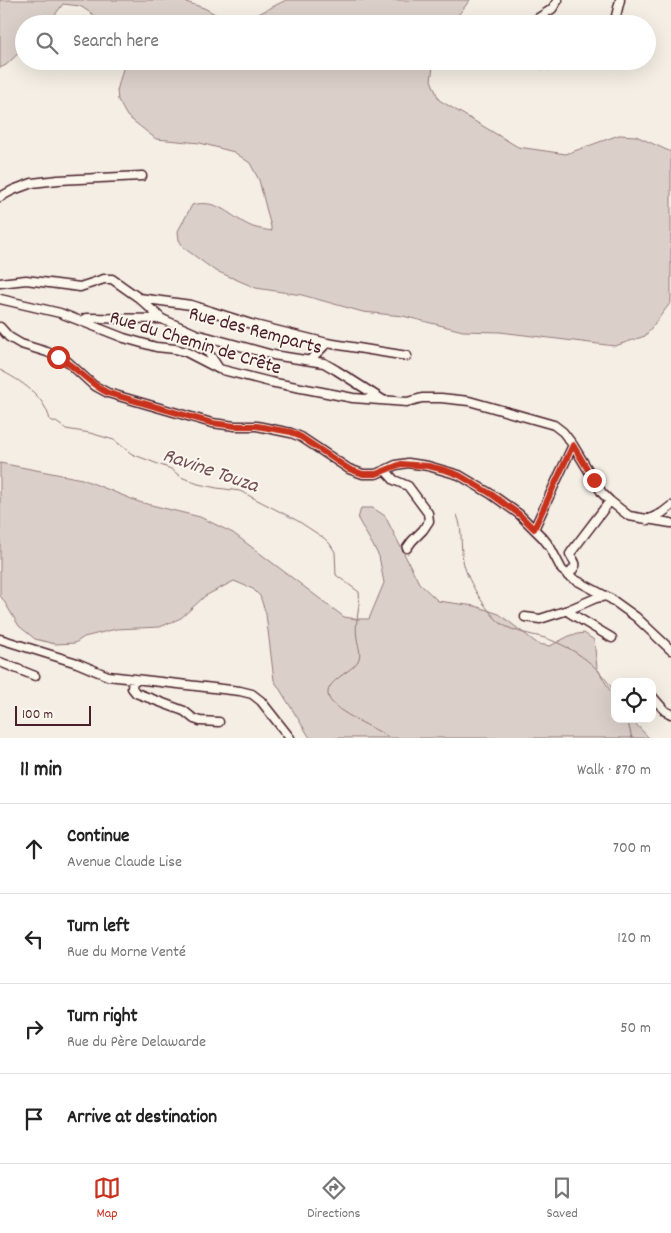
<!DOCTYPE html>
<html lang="en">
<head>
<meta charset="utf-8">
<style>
	body { margin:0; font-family:Dekko,sans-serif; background:#f2f2f2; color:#222 }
	.controls { position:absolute; right:15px; bottom:15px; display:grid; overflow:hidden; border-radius:10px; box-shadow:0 5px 20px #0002 }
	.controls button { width:45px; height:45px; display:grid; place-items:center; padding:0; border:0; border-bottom:1px solid #e0e0e0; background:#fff; color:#222; font:25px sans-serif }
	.scale { position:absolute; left:15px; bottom:12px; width:76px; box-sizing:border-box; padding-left:5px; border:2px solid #4a1f2b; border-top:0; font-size:14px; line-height:18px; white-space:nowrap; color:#4a1f2b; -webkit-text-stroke:4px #fbf7ec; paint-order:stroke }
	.stop { position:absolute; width:15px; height:15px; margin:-11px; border:4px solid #c8321e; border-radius:50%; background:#fff }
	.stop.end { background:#c8321e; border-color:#fff; box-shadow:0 1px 5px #0008 }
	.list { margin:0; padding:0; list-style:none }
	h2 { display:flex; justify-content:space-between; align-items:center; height:65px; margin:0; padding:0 20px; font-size:21px }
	h2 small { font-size:16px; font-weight:400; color:#767676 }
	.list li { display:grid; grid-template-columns:32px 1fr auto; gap:15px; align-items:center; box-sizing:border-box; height:90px; padding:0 20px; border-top:1px solid #e0e0e0 }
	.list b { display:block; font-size:19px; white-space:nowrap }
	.list p { margin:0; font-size:16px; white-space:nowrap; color:#767676 }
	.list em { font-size:16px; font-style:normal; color:#767676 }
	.icon { flex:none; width:28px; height:28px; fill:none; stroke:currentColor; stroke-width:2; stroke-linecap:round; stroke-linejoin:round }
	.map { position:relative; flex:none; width:671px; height:738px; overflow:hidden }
	.search { position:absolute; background:#fff; box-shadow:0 5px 20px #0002; left:15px; right:15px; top:15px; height:55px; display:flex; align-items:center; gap:12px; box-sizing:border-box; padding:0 18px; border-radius:28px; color:#767676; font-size:19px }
	.sheet { height:425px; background:#fff }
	nav { display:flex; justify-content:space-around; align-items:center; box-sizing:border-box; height:70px; border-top:1px solid #e0e0e0; background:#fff; font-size:14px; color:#767676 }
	nav a { display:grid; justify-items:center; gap:2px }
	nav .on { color:#c8321e }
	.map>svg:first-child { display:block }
</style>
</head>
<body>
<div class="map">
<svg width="671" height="738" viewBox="0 0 671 738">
	<rect width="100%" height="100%" fill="#f4eee4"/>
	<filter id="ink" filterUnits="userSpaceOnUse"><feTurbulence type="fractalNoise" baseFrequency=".02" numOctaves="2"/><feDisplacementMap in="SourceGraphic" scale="10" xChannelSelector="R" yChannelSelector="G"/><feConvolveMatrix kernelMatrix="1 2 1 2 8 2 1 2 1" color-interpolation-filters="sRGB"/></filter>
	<g filter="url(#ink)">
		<path fill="#dbd0c9" stroke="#92787a" d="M0,0H180L204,8L232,23L239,24L286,0H470L451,24H102L94,15L80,6L63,4L48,24H24V48L6,65L0,68Z
			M125,61H434L431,80L439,100L518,147L566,154L619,135L636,136L671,152V302L645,336L615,346L500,332L463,331L403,316L363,312L302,295L256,288L214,270L184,248L179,240L178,231L192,205C220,198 230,218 253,227C259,229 266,230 272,231L259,180L250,163L234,152L200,143L156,139L127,116L118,100L117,91Z
			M0,463L82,479L139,502L200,517L233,533L344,617L357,619H369L384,583L379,556L358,519L361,508H373L385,516L419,583L438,601L475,606L499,614L538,644L550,646L571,635L584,633L594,640L597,668L615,699V719H631L649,738H310L274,680L266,614L260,596L253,589L234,581L205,596L181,618L160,627L116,629L84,637L75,643L55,644L35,639L19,626L2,598L0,596Z"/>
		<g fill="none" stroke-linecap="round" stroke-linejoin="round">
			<path stroke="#8d7174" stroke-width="1" d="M0,370C21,381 44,395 50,420L56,422L66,429L90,433L114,440L132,454L171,469L181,477L198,484L217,488L240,491L298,521L324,538L330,544L335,552L336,575L359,592C361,607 354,623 357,638C358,647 362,653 358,661C351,673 322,682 329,698C336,713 376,728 390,738
				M457,515C463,528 460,545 463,560C466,579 483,605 496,619C506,631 531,634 545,638C575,648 601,667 615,694
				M627,719L632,738"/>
			<defs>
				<path id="minor" d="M529,24L552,9L558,0
					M614,24L620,0
					M534,61C544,66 556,66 566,61
					M0,197L13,190L32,183L58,180L142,176
					M0,283L26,280L80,287L104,279H112L139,298L162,319
					M139,298L191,305L251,324L327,343L407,356
					M0,299L60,313L124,338L156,347L175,349L186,352L219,369L270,382L353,398L407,402L422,398H441L469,401L554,425L563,432L573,445L602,493L610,501L629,516L671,523
					M81,321L86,318L162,319L196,334L273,355L324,363L336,370L383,400
					M0,327L9,337L21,344L47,352L67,361L93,385L108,393L212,423L235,426H257L291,433L301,437L349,469L363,474H376L396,465L408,463L428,466L459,475L491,494L519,514L543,538L550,547L562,570L572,578L611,599L636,617L671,650
					M196,334L218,367
					M310,360L327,343
					M385,470L394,480L408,486L428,513L429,521L423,530L412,541L407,548
					M647,520L662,513L671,506
					M534,529L573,445
					M568,576C578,562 577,567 570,554L572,551L610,501
					M606,596L596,598L568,610L570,613L612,638
					M525,617L540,619L568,610
					M0,639L77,663L108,676L240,691L252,694L261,701L290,738
					M0,662L35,676
					M133,679L132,688L136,693L184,711L194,719L200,721L219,722
					M652,696L665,711L671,714"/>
			</defs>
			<use href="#minor" stroke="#4a1f2b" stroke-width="11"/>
			<use href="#minor" stroke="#fbf7ec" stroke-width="8"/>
		</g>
	</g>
	<g fill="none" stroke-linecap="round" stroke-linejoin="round" filter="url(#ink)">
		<path stroke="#c8321e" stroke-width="6" d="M58,357C77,367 89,384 108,393L212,423L235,426H257L291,432L301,437L349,469L363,474H376L401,464L428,466L445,470L459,475L491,494L519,514L534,529L573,445L594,480"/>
	</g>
	<g text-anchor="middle" stroke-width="4" stroke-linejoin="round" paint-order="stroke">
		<g font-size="20" fill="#4a1f2b" stroke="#fbf7ec">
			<text transform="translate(256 329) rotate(15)" y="7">Rue des Remparts</text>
			<text transform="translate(196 341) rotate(17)" y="7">Rue du Chemin de Crête</text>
		</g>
		<g font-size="21" font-style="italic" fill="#714f56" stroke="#fbf7ec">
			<text transform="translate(211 469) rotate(19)" y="7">Ravine Touza</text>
		</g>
	</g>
</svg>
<div class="controls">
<button><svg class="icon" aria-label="locate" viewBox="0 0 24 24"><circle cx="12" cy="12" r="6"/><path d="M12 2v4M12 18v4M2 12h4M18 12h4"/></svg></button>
</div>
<div class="scale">100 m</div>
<div class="stop" style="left:58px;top:357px"></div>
<div class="stop end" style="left:594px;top:480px"></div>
<div class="search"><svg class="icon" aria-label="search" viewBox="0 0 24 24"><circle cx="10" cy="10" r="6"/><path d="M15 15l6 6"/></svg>Search here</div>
</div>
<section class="sheet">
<h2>11 min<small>Walk · 870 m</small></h2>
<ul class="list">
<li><svg class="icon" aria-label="ahead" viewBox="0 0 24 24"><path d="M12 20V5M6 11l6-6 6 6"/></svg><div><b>Continue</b><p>Avenue Claude Lise</p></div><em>700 m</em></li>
<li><svg class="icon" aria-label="left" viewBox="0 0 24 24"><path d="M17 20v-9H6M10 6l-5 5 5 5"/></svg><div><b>Turn left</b><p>Rue du Morne Venté</p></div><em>120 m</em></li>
<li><svg class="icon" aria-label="right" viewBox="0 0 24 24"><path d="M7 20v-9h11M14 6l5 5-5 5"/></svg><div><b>Turn right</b><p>Rue du Père Delawarde</p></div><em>50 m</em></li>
<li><svg class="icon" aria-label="arrive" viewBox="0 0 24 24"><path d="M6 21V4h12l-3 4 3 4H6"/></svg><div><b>Arrive at destination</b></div></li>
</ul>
</section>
<nav>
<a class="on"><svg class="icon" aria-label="map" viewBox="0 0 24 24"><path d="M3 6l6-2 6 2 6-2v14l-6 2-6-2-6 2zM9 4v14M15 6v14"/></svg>Map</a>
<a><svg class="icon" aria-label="directions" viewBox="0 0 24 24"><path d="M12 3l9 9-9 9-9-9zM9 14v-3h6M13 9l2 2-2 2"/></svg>Directions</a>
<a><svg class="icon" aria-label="saved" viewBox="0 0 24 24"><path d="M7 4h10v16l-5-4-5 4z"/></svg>Saved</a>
</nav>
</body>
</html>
